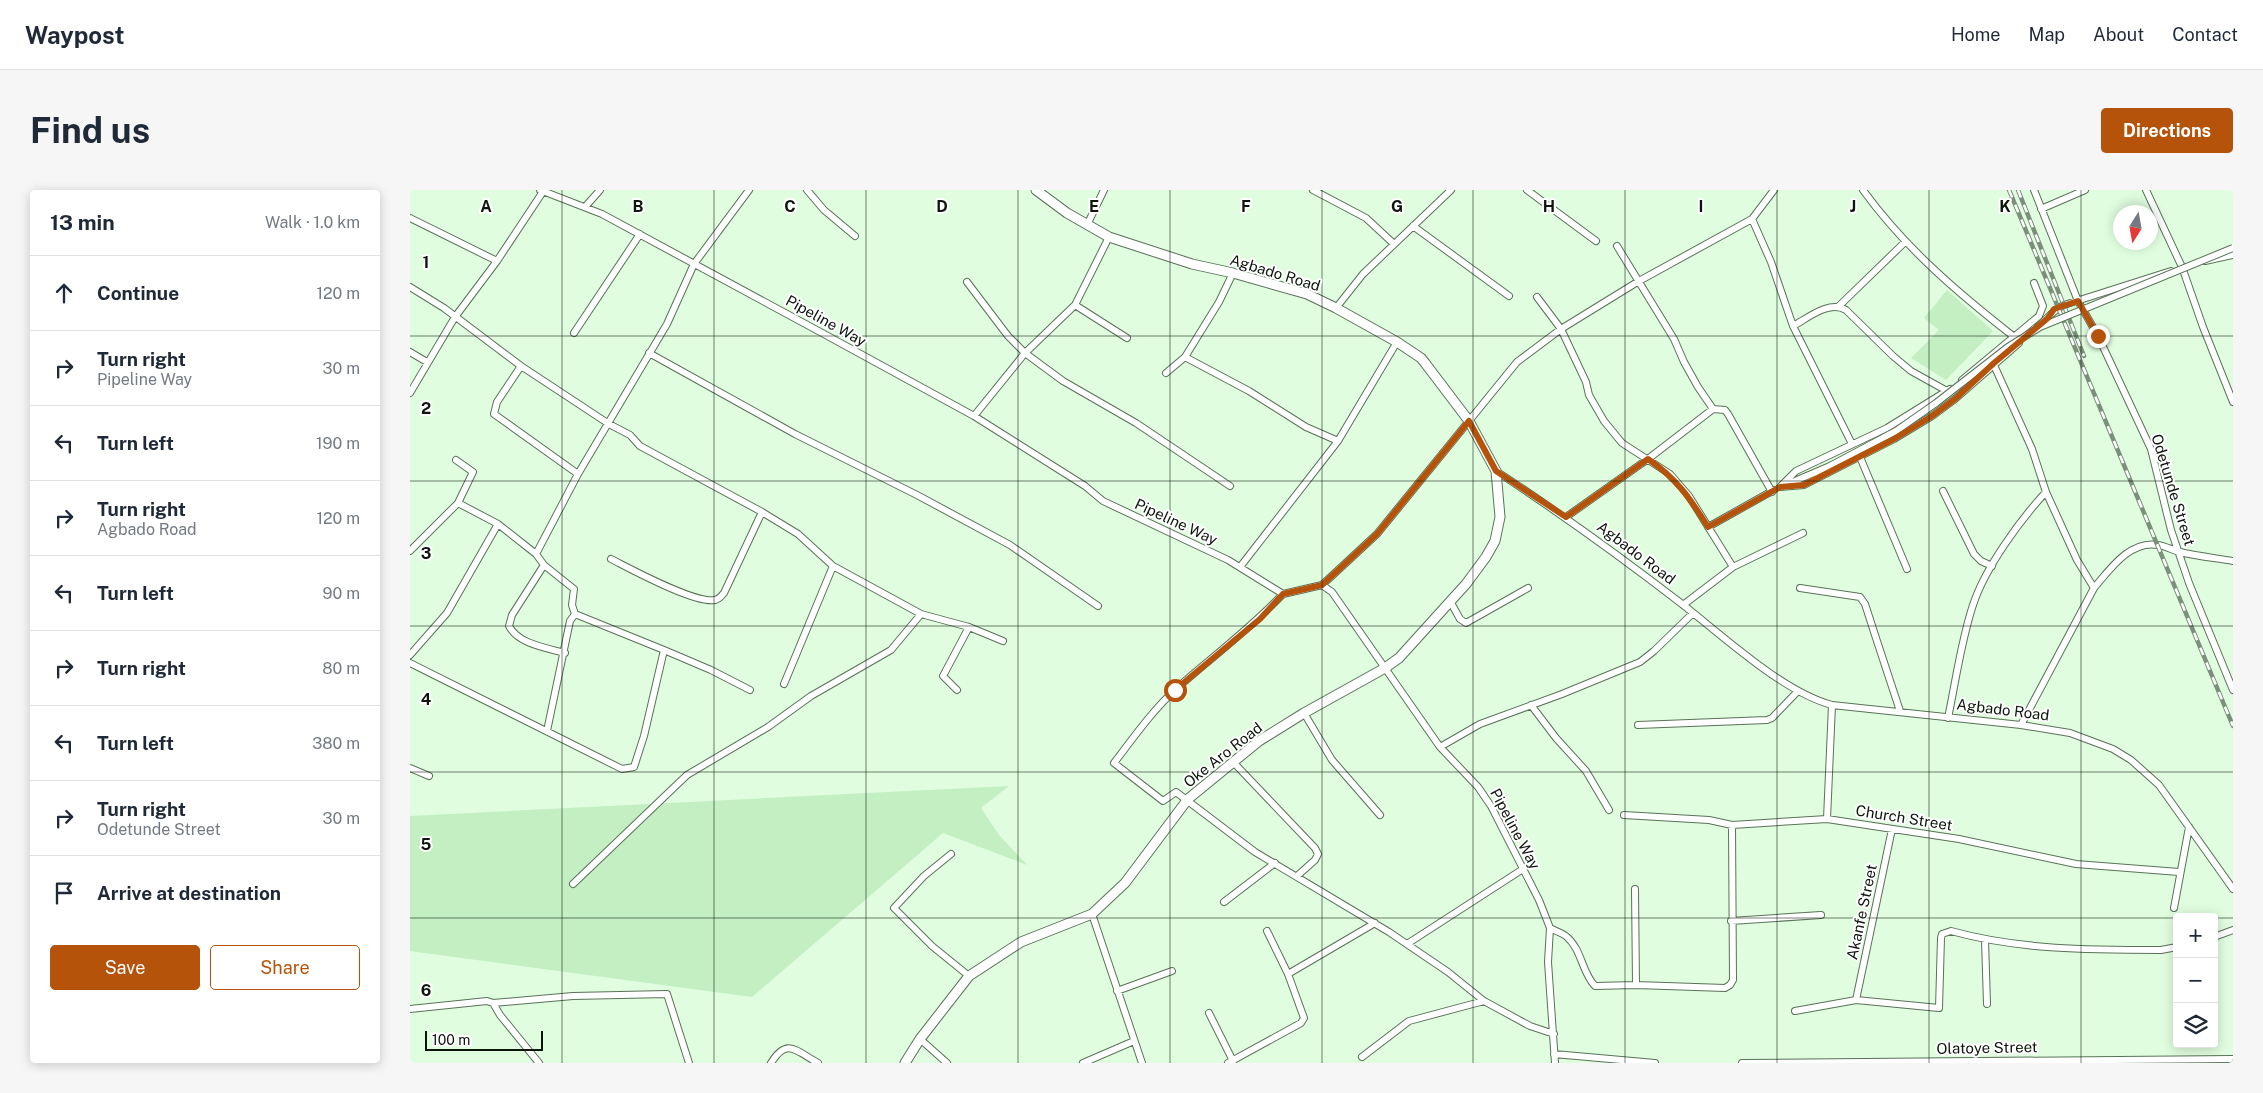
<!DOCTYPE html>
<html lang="en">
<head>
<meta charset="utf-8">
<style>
	body { margin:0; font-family:"Public Sans",sans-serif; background:#f6f6f7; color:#1f2937 }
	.controls { position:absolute; right:15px; bottom:15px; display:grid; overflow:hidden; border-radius:5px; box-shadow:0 2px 12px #0003 }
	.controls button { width:45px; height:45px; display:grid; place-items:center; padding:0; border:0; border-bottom:1px solid #e0e1e3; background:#fff; color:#1f2937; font:25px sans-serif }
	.compass { position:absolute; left:1703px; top:15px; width:45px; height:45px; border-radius:50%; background:#fff; box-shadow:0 2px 12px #0003; rotate:191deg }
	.scale { position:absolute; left:15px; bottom:12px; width:118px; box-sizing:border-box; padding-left:5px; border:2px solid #0c160b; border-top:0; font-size:14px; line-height:18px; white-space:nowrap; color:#0c160b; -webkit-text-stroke:4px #fff; paint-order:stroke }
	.stop { position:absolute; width:15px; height:15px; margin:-11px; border:4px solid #b45309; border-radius:50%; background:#fff }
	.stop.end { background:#b45309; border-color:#fff; box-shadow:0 1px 5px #0008 }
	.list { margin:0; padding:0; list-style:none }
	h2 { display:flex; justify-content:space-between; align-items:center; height:65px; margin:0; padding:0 20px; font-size:21px }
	h2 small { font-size:16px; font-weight:400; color:#747a83 }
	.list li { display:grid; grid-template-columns:32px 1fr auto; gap:15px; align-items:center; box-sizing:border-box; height:75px; padding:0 20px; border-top:1px solid #e0e1e3 }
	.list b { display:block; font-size:19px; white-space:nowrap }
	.list p { margin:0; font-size:16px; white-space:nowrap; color:#747a83 }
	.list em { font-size:16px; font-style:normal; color:#747a83 }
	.actions { display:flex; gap:10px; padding:15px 20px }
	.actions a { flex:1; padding:11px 0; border:1px solid #b45309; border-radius:5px; text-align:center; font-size:18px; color:#b45309 }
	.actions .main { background:#b45309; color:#fff }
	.icon { flex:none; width:28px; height:28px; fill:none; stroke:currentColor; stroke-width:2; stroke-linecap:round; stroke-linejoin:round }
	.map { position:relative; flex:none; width:1823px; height:873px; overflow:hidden; border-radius:5px }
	header { display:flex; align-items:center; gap:30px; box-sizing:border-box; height:70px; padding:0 25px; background:#fff; border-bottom:1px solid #e0e1e3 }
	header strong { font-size:24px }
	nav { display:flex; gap:28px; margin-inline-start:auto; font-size:18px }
	.intro { display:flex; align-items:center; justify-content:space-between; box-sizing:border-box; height:120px; padding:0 30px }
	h1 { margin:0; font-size:35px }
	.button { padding:12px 22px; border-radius:5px; background:#b45309; color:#fff; font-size:18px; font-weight:700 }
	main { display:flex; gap:30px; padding:0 30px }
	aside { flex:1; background:#fff; border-radius:5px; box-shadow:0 2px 12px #0003 }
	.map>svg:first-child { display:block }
</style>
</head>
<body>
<header>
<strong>Waypost</strong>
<nav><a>Home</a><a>Map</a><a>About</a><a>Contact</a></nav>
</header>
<div class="intro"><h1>Find us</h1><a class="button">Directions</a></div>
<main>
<aside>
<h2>13 min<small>Walk · 1.0 km</small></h2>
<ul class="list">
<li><svg class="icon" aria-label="ahead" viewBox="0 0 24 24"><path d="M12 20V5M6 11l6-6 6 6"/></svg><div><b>Continue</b></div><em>120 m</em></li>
<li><svg class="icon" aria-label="right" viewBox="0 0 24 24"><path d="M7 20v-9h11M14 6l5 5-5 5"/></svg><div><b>Turn right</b><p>Pipeline Way</p></div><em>30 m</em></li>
<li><svg class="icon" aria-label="left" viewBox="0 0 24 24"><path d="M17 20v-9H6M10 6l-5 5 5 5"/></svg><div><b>Turn left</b></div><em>190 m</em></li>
<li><svg class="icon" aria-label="right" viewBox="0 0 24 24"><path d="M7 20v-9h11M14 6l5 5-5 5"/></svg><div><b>Turn right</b><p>Agbado Road</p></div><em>120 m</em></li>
<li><svg class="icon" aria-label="left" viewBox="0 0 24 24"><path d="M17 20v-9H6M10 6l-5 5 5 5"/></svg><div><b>Turn left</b></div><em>90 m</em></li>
<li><svg class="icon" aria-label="right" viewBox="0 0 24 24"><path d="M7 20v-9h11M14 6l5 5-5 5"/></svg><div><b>Turn right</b></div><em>80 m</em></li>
<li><svg class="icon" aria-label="left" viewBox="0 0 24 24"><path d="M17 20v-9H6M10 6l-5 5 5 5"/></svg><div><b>Turn left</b></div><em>380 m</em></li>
<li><svg class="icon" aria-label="right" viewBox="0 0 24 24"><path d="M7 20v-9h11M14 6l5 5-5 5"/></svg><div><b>Turn right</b><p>Odetunde Street</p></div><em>30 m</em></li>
<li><svg class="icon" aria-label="arrive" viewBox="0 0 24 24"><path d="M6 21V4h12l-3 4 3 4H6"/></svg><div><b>Arrive at destination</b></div></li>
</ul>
<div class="actions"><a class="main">Save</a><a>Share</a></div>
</aside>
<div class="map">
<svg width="1823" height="873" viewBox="0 0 1823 873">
	<rect width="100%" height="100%" fill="#e0fddf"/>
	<path fill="#c3efc2" d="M1537,100L1583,141L1536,190L1501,168L1529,140L1514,128Z
		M599,596L571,618L589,645L617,675L533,643L342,807L0,761V626Z"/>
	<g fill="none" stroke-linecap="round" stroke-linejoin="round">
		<defs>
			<path id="minor" d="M130,0L192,24L414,144L564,226L675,296L693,311L818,370L873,404L912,395L922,402L1030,557L1068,597L1081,616L1129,710L1140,738L1138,772L1145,873
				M397,0L414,20L445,46
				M903,0L956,28L984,54
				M1117,0L1186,51
				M1453,0C1494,57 1548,103 1603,146
				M1624,0L1668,111L1688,146L1741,259L1761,340L1779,393L1823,500
				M1736,0L1772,77L1793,137L1823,212
				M175,17L190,0
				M1631,19L1675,0
				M0,28L87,71
				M1342,29L1361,72L1383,136L1442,254
				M677,35L694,0
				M1003,36L1099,106
				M1207,56L1264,149L1274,172L1288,197L1303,219
				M1795,71L1823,65
				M557,92L598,146L615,163L653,191L726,233L820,296
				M0,97L34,118L111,176L199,234L220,245L230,256L352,322L388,344L423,376L511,424L559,437L593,451
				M1127,107L1151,139L1176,192L1179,205L1194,231L1212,253L1260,284L1279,306L1323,377
				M665,115L717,148
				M1429,116L1495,52
				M926,118L953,84L1041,0
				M1383,136C1398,128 1419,110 1436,120L1483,166L1501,181L1537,201
				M1628,137C1637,129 1643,120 1654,115L1761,81
				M164,143L230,44
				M0,162L17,172
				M239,163L385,244L507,305L600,355L688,416
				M775,167L839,201L896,237L928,251
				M1583,173L1622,259L1636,302L1667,370L1684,398
				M111,176L87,212L84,224L168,284
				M756,183L775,167L809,112L823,83
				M1552,190L1629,126L1633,116L1624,93
				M1540,199L1477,238L1386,281L1370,297L1394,295L1484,249L1522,226L1545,209L1609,153
				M0,203L45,127L87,71L134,0
				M564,226L615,163L665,115L699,47
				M1450,267L1497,379
				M1086,281C1150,323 1211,367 1272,414C1313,446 1373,502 1422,515L1611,535L1660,543L1703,559L1721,570L1749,595L1823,699
				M1378,294L1420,276
				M1533,301L1564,364L1571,371L1582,376
				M48,313L88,334L126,364L134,375L164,399L162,415L165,424L160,431L137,541
				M1156,327L1238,269L1303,219L1315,220L1318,224L1362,302
				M1298,337L1364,300
				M0,361L48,313L63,282L46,270
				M126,364L168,284L257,134L284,74L339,0
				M201,369C221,379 285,414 305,410C310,409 311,406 314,403L352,322
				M134,375L102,425L99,436C108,454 137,458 155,463
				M830,377L928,251L987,152
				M912,395L967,344L1107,172L1151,139L1229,91L1342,29L1364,0
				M1390,398L1450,407L1455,414L1465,445L1490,521
				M873,404C840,439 802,467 766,499C742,521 724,547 704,573L753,611L766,602L845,662L979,742L1038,782L1074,811L1120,836L1144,844
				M1040,411L1050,429L1056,433L1118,398
				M1273,415L1323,377L1393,343
				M254,460L301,480L340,500
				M0,465L37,423L88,334
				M0,473L212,579L224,577L234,546L254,460L165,424
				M374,494L423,376
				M547,500L533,486L559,437
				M1121,515L1146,548L1176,581L1199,620
				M894,523L922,570L970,625
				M1538,528C1546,490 1551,451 1563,415C1575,378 1610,330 1636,302
				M1228,535L1357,530L1362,528L1388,501
				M1611,535L1684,398C1700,379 1720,350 1748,355C1755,356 1762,360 1770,362C1787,366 1805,368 1823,371
				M1030,557L1070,534L1152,504L1230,472L1244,461L1283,423
				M824,573L905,658L908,664L905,670L887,686
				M0,578L19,586
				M1214,625L1299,630L1322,635L1417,629L1549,649L1666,674L1769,682
				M1417,629L1422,515
				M541,664L514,686L484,718L522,756L559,786
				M163,694L277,585L358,537L401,506L481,460L511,424
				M1225,699L1226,795
				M814,712L865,673
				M1764,718L1779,637
				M682,724L732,873
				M1321,731L1411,725
				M1140,738C1145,741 1153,743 1157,747C1172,760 1172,783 1185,796L1226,795L1315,798L1320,795L1323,790L1322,635
				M1804,747L1823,740
				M1575,750L1577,814
				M997,754L1113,679
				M878,784L965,733
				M707,801L762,781
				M1446,810L1482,639
				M83,813L90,825L129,873
				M0,819L77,811L83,813L163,806L257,804L279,873
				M1385,821L1446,810L1529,818L1531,748L1532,744L1541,741C1610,760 1679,760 1751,760L1767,757
				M799,823L823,871
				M510,849L537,873
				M1144,864L1245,873
				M952,867L999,831L1074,811
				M361,873C377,847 386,861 408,873
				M673,873L724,851
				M818,873L891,833L894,828L878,784L857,741
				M1332,873L1823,869"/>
			<path id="secondary" d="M495,873L510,849L559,786L611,752L682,724L715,693L778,609L849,551L894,523L975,478L989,468L1056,394L1076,367L1085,351L1090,327L1086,281L1059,231L1015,173L1011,168L987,152L926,118L897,104L823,83L782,74L699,47L657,23L626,0"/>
		</defs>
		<use href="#minor" stroke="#597258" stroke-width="8"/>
		<use href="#secondary" stroke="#597258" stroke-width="11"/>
		<use href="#minor" stroke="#fff" stroke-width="6"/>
		<use href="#secondary" stroke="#fff" stroke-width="9"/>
		<defs>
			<path id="rail" d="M1599,0L1823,536
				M1608,0L1674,166"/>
		</defs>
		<use href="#rail" stroke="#7b8f7a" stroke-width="4.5"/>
		<use href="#rail" stroke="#fff" stroke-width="2.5" stroke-dasharray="8" stroke-linecap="butt"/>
		<defs>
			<path id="minor-bridge" d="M1420,276L1486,241L1526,213L1598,157L1630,137L1823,58"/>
		</defs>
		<use href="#minor-bridge" stroke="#597258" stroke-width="8" stroke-linecap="butt"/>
		<use href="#minor-bridge" stroke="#fff" stroke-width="6"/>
	</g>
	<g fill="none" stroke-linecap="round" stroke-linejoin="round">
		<path stroke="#b45309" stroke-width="6" d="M765,500L850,429L873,404L912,395L967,344L1059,231L1086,281L1156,327L1238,269C1267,289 1279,307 1298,337L1370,297L1394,295L1484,249L1522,226L1545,209L1584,173L1638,128L1644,119L1668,111L1688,146"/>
	</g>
	<path fill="none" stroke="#0c160b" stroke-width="1" stroke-opacity="0.55" d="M152,0V873M304,0V873M456,0V873M608,0V873M760,0V873M912,0V873M1063,0V873M1215,0V873M1367,0V873M1519,0V873M1671,0V873M0,146H1823M0,291H1823M0,436H1823M0,582H1823M0,728H1767M1804,728H1823"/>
	<g text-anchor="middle" stroke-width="4" stroke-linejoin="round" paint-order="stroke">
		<g font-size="15" fill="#0c160b" stroke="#fff">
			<text transform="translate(865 83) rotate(17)" y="5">Agbado Road</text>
			<text transform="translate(416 131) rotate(29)" y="5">Pipeline Way</text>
			<text transform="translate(1763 300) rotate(73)" y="5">Odetunde Street</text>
			<text transform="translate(766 332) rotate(25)" y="5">Pipeline Way</text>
			<text transform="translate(1226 363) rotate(37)" y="5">Agbado Road</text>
			<text transform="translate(1593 520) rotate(7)" y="5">Agbado Road</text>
			<text transform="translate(813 565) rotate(-38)" y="5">Oke Aro Road</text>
			<text transform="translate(1494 628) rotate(9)" y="5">Church Street</text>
			<text transform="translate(1105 639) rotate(62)" y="5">Pipeline Way</text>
			<text transform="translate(1452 722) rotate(-78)" y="5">Akanfe Street</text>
			<text transform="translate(1577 858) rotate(-1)" y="5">Olatoye Street</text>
		</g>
	</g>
	<g font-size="16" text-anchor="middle" font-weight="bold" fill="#0c160b" stroke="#fff" stroke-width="4" stroke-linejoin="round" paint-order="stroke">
		<text x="76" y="22">A</text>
		<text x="228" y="22">B</text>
		<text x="380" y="22">C</text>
		<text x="532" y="22">D</text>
		<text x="684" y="22">E</text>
		<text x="836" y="22">F</text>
		<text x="987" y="22">G</text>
		<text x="1139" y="22">H</text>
		<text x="1291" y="22">I</text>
		<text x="1443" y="22">J</text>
		<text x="1595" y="22">K</text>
		<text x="16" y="78">1</text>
		<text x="16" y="224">2</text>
		<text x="16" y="369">3</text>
		<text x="16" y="515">4</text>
		<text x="16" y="660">5</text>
		<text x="16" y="806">6</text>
	</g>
</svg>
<div class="controls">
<button>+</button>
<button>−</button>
<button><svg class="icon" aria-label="layers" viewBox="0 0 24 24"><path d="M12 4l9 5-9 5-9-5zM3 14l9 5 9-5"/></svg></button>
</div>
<svg class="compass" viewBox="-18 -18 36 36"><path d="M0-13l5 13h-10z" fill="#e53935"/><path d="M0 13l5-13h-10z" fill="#747a83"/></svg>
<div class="scale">100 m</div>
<div class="stop" style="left:765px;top:500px"></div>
<div class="stop end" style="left:1688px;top:146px"></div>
</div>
</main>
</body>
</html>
